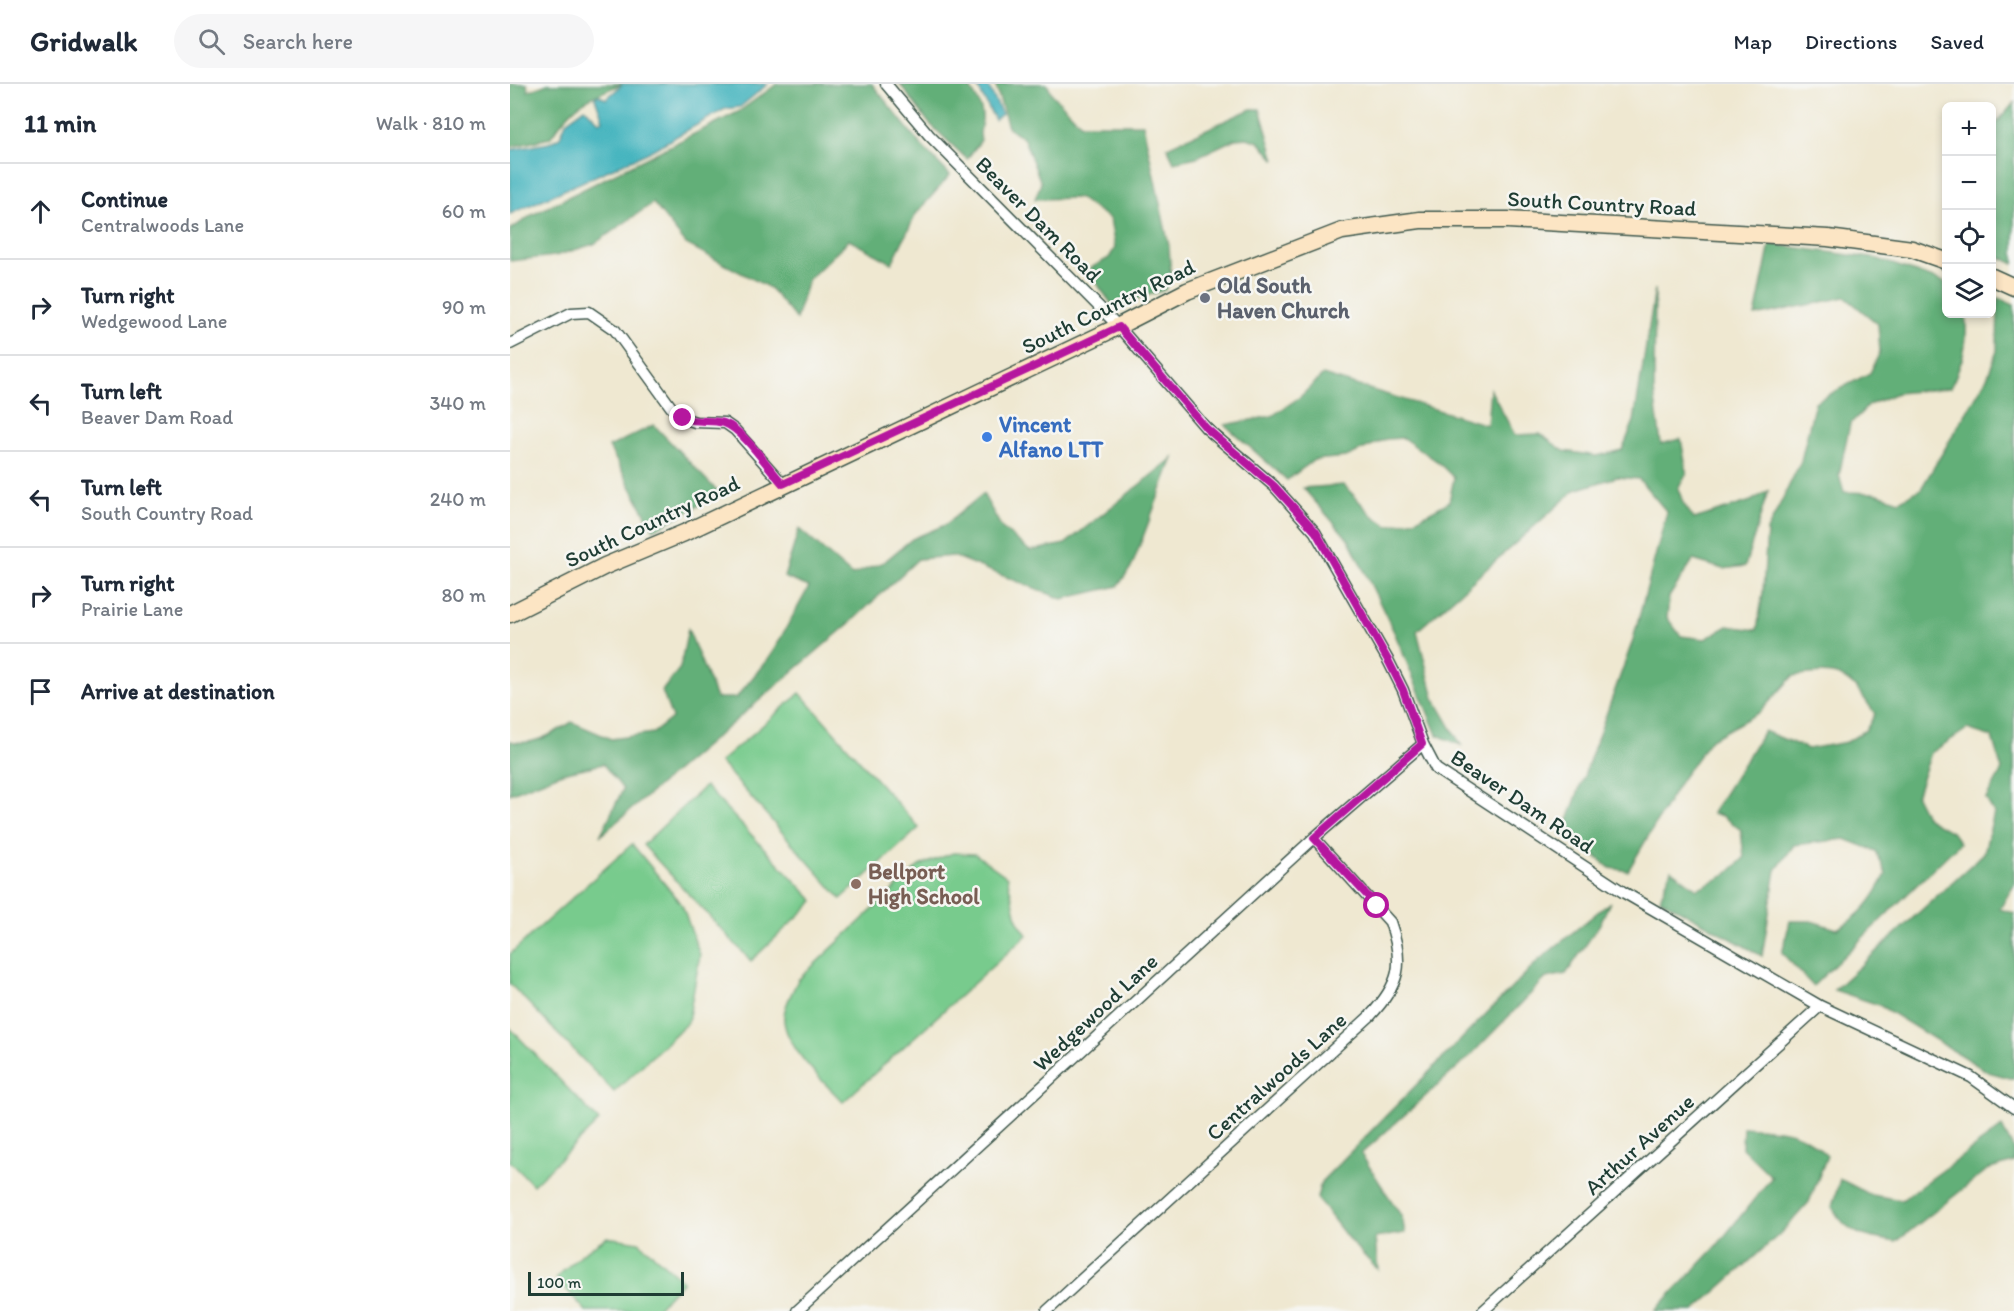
<!DOCTYPE html>
<html lang="en">
<head>
<meta charset="utf-8">
<style>
	body { margin:0; font-family:Itim,sans-serif; background:#f6f6f7; color:#1f2937 }
	.controls { position:absolute; right:18px; top:18px; display:grid; overflow:hidden; border-radius:9px; box-shadow:0 3px 9px #0003 }
	.controls button { width:54px; height:54px; display:grid; place-items:center; padding:0; border:0; border-bottom:2px solid #e0e1e3; background:#fff; color:#1f2937; font:30px sans-serif }
	.scale { position:absolute; left:18px; bottom:15px; width:156px; box-sizing:border-box; padding-left:6px; border:3px solid #1f3d34; border-top:0; font-size:16px; line-height:21px; white-space:nowrap; color:#1f3d34; -webkit-text-stroke:4px #f6f6f2; paint-order:stroke }
	.stop { position:absolute; width:18px; height:18px; margin:-14px; border:4px solid #b5179e; border-radius:50%; background:#fff }
	.stop.end { background:#b5179e; border-color:#fff; box-shadow:0 2px 6px #0008 }
	.list { margin:0; padding:0; list-style:none }
	h2 { display:flex; justify-content:space-between; align-items:center; height:78px; margin:0; padding:0 24px; font-size:26px }
	h2 small { font-size:20px; font-weight:400; color:#747a83 }
	.list li { display:grid; grid-template-columns:39px 1fr auto; gap:18px; align-items:center; box-sizing:border-box; height:96px; padding:0 24px; border-top:2px solid #e0e1e3 }
	.list b { display:block; font-size:22px; white-space:nowrap }
	.list p { margin:0; font-size:20px; white-space:nowrap; color:#747a83 }
	.list em { font-size:20px; font-style:normal; color:#747a83 }
	.icon { flex:none; width:33px; height:33px; fill:none; stroke:currentColor; stroke-width:2; stroke-linecap:round; stroke-linejoin:round }
	.map { position:relative; flex:none; width:1504px; height:1227px; overflow:hidden }
	header { display:flex; align-items:center; gap:36px; box-sizing:border-box; height:84px; padding:0 30px; background:#fff; border-bottom:2px solid #e0e1e3 }
	header strong { font-size:28px }
	nav { display:flex; gap:33px; margin-inline-start:auto; font-size:21px }
	.search { width:420px; height:54px; background:#f6f6f7; display:flex; align-items:center; gap:15px; box-sizing:border-box; padding:0 21px; border-radius:33px; color:#747a83; font-size:22px }
	main { display:flex }
	aside { flex:1; background:#fff }
	.map>svg:first-child { display:block }
</style>
</head>
<body>
<header>
<strong>Gridwalk</strong>
<div class="search"><svg class="icon" aria-label="search" viewBox="0 0 24 24"><circle cx="10" cy="10" r="6"/><path d="M15 15l6 6"/></svg>Search here</div>
<nav><a>Map</a><a>Directions</a><a>Saved</a></nav>
</header>
<main>
<aside>
<h2>11 min<small>Walk · 810 m</small></h2>
<ul class="list">
<li><svg class="icon" aria-label="ahead" viewBox="0 0 24 24"><path d="M12 20V5M6 11l6-6 6 6"/></svg><div><b>Continue</b><p>Centralwoods Lane</p></div><em>60 m</em></li>
<li><svg class="icon" aria-label="right" viewBox="0 0 24 24"><path d="M7 20v-9h11M14 6l5 5-5 5"/></svg><div><b>Turn right</b><p>Wedgewood Lane</p></div><em>90 m</em></li>
<li><svg class="icon" aria-label="left" viewBox="0 0 24 24"><path d="M17 20v-9H6M10 6l-5 5 5 5"/></svg><div><b>Turn left</b><p>Beaver Dam Road</p></div><em>340 m</em></li>
<li><svg class="icon" aria-label="left" viewBox="0 0 24 24"><path d="M17 20v-9H6M10 6l-5 5 5 5"/></svg><div><b>Turn left</b><p>South Country Road</p></div><em>240 m</em></li>
<li><svg class="icon" aria-label="right" viewBox="0 0 24 24"><path d="M7 20v-9h11M14 6l5 5-5 5"/></svg><div><b>Turn right</b><p>Prairie Lane</p></div><em>80 m</em></li>
<li><svg class="icon" aria-label="arrive" viewBox="0 0 24 24"><path d="M6 21V4h12l-3 4 3 4H6"/></svg><div><b>Arrive at destination</b></div></li>
</ul>
</aside>
<div class="map">
<svg width="1504" height="1227" viewBox="0 0 1504 1227">
	<rect width="100%" height="100%" fill="#f6f6f2"/>
	<filter id="ink" filterUnits="userSpaceOnUse"><feTurbulence type="fractalNoise" baseFrequency=".0167" numOctaves="2"/><feDisplacementMap in="SourceGraphic" scale="12" xChannelSelector="R" yChannelSelector="G"/><feConvolveMatrix kernelMatrix="1 2 1 2 8 2 1 2 1" color-interpolation-filters="sRGB"/></filter>
	<filter id="wash" filterUnits="userSpaceOnUse"><feTurbulence type="fractalNoise" baseFrequency=".008" numOctaves="4" result="noise"/><feDisplacementMap in="SourceGraphic" scale="24" xChannelSelector="R" yChannelSelector="G"/><feGaussianBlur stdDeviation="1.35" result="paint"/><feColorMatrix in="noise" values="0 0 0 0 0 0 0 0 0 0 0 0 0 0 0 0 0 1.4 0 .05"/><feComposite in="paint" operator="in"/></filter>
	<g filter="url(#wash)">
		<rect width="100%" height="100%" fill="#efe8d1"/>
		<path fill="#78cb8d" stroke="#4c8460" stroke-width="1.5" d="M290,609L409,744L331,815L210,678Z
			M195,702L304,817L241,877L133,761Z
			M122,760L172,821L190,871L178,938L104,1008L0,900V870Z
			M443,769L465,770L497,793L508,838L517,851L333,1018C315,999 271,960 274,931C275,920 283,907 288,896L409,782Z
			M0,944L89,1037L23,1101L0,1077Z
			M97,1153L129,1158L173,1197L145,1227H76L46,1194L71,1170Z"/>
		<path fill="#62af78" stroke="#407656" stroke-width="1.5" d="M0,0H17L18,7L38,0H112C72,17 66,17 40,54L0,63Z
			M267,0H362L410,60L440,91L406,130L382,179L339,156L298,196L286,235L260,204L176,160L143,119L84,160L45,172L0,177V146L22,131L228,28Z
			M390,0L429,2L432,0H457C463,8 472,21 472,32C473,41 468,46 471,56L457,75L419,39Z
			M485,0H537L542,10L571,40H633L659,162L661,195L655,206L603,222L577,186L599,174L605,164L600,135L569,114L525,115L531,99L514,55L498,43Z
			M1504,19V180L1482,169V44Z
			M741,25H750L765,76L749,58L737,54L725,55L687,73L664,78L657,63Z
			M1260,160L1368,175L1435,198L1436,230H1455C1459,257 1453,279 1440,304L1387,309L1359,321L1340,340L1329,391L1334,408L1365,409L1389,417L1411,405L1477,294L1487,267L1488,214L1504,221V800L1490,825L1504,829V995L1478,988L1369,921L1324,906L1474,769L1484,729L1476,715L1492,686L1482,653L1457,645L1421,669L1406,712L1417,734L1443,749L1450,759L1303,902L1272,869L1280,837H1301L1327,845C1351,832 1364,815 1376,790L1366,767L1335,755L1284,761L1266,786L1252,872L1150,815L1161,786L1187,805L1216,791L1234,774L1231,746L1212,732L1202,729L1254,647L1298,665L1337,658L1356,646L1365,630C1339,590 1331,585 1283,592L1250,628L1201,655L1171,696L1118,787L1100,784L1061,753L1057,739L1123,556L1157,428L1129,395L1107,393L1065,406L907,547L924,614L951,661L927,651L885,550L839,456L793,404L834,401L861,430L878,442L905,436L939,418L944,394L928,378L893,354L876,355L836,373L804,376L777,396L715,341L762,332L790,313L813,291L977,341L980,305L1005,351L1030,350L1054,367L1087,372L1112,366L1124,337L1145,205L1144,307L1151,360L1171,355L1177,389L1168,404L1173,419L1184,435L1241,417L1258,407L1235,482L1213,485L1183,476L1159,513L1157,534L1171,552L1195,555L1218,542L1247,546L1253,508L1257,447L1291,377L1305,318L1360,289L1370,268L1368,240L1335,213L1245,232Z
			M144,341L210,410L144,446L99,363Z
			M663,374L622,482L608,502L552,515L443,472L408,475L341,538L90,752L113,705L93,680L52,689L0,710V657C22,663 43,650 62,638L101,655L143,649L162,634L152,607L170,584L178,545L206,614H226L261,571L299,503L274,493L289,445L342,491L374,478L402,455L435,441L473,410L492,444L520,467L555,460Z
			M1100,818L1090,840L1056,890L1036,894L958,974L851,1070L892,1133L895,1149L865,1154L868,1186L840,1157L807,1114L811,1098L1029,876Z
			M1233,1043C1273,1046 1288,1043 1317,1072L1299,1118L1273,1147L1184,1227H1145L1205,1164L1262,1093L1232,1064Z
			M1492,1043L1504,1066V1078L1477,1086L1386,1158C1356,1153 1337,1151 1322,1123L1330,1095L1361,1111L1392,1116Z"/>
		<path fill="#46b5bf" stroke="#32797a" stroke-width="1.5" d="M113,0H258L230,23L215,25L137,69L0,130V66L39,59L50,53L56,38L75,24L89,38L93,36L85,14L88,11L96,15Z
			M466,0H477L492,30L485,36Z"/>
	</g>
	<g filter="url(#ink)">
		<g fill="none" stroke-linecap="round" stroke-linejoin="round">
			<defs>
				<path id="minor" d="M376,0L419,51L609,243L696,344L764,402L805,448L879,578L893,606L913,660L926,685L1113,808L1310,922L1461,993L1504,1024
					M0,260L61,229L79,228L105,246L161,323L173,334L185,338L215,339L225,346L273,400
					M287,1227L804,754L913,660
					M537,1227L860,932C890,900 895,880 880,838L804,754
					M973,1227L1310,922"/>
				<path id="secondary" d="M1482,193L1504,203
					M0,530L95,482L174,449L599,247L677,207L832,147L910,136H998L1318,154L1402,165L1436,177"/>
			</defs>
			<use href="#minor" stroke="#3e574c" stroke-width="13"/>
			<use href="#secondary" stroke="#3e574c" stroke-width="19"/>
			<use href="#minor" stroke="#fff" stroke-width="10"/>
			<use href="#secondary" stroke="#fce5c4" stroke-width="16"/>
		</g>
	</g>
	<g fill="none" stroke-linecap="round" stroke-linejoin="round" filter="url(#ink)">
		<path stroke="#b5179e" stroke-width="8" d="M173,334C187,339 201,335 214,339C233,345 259,385 273,400L609,243L696,344L764,402L806,448L879,578L893,606L912,660L804,754L867,822"/>
	</g>
	<circle fill="#6b7280" stroke="#f6f6f2" stroke-width="2" cx="695" cy="214" r="6"/>
	<circle fill="#3f7fe0" stroke="#f6f6f2" stroke-width="2" cx="477" cy="353" r="6"/>
	<circle fill="#8d6e63" stroke="#f6f6f2" stroke-width="2" cx="346" cy="800" r="6"/>
	<g text-anchor="middle" stroke-width="5" stroke-linejoin="round" paint-order="stroke">
		<g font-size="22" fill="#1f3d34" stroke="#f6f6f2">
			<text transform="translate(1092 119) rotate(3)" y="8">South Country Road</text>
			<text transform="translate(529 135) rotate(45)" y="8">Beaver Dam Road</text>
			<text transform="translate(598 222) rotate(-26)" y="8">South Country Road</text>
			<text transform="translate(142 437) rotate(-25)" y="8">South Country Road</text>
			<text transform="translate(1013 717) rotate(34)" y="8">Beaver Dam Road</text>
			<text transform="translate(585 928) rotate(-43)" y="8">Wedgewood Lane</text>
			<text transform="translate(766 992) rotate(-42)" y="8">Centralwoods Lane</text>
			<text transform="translate(1129 1060) rotate(-42)" y="8">Arthur Avenue</text>
		</g>
		<g font-size="22" font-weight="bold" fill="#5b616d" stroke="#f6f6f2" text-anchor="start">
			<text x="707" y="209">Old South<tspan x="707" dy="25">Haven Church</tspan></text>
		</g>
		<g font-size="22" font-weight="bold" fill="#366cbe" stroke="#f6f6f2" text-anchor="start">
			<text x="489" y="348">Vincent<tspan x="489" dy="25">Alfano LTT</tspan></text>
		</g>
		<g font-size="22" font-weight="bold" fill="#785e54" stroke="#f6f6f2" text-anchor="start">
			<text x="358" y="795">Bellport<tspan x="358" dy="25">High School</tspan></text>
		</g>
	</g>
</svg>
<div class="controls">
<button>+</button>
<button>−</button>
<button><svg class="icon" aria-label="locate" viewBox="0 0 24 24"><circle cx="12" cy="12" r="6"/><path d="M12 2v4M12 18v4M2 12h4M18 12h4"/></svg></button>
<button><svg class="icon" aria-label="layers" viewBox="0 0 24 24"><path d="M12 4l9 5-9 5-9-5zM3 14l9 5 9-5"/></svg></button>
</div>
<div class="scale">100 m</div>
<div class="stop" style="left:867px;top:822px"></div>
<div class="stop end" style="left:173px;top:334px"></div>
</div>
</main>
</body>
</html>
